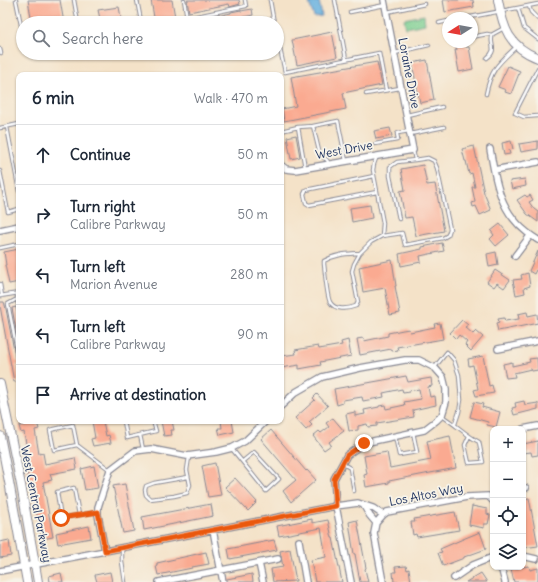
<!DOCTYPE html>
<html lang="en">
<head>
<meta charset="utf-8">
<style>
	body { margin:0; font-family:Delius,sans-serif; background:#f6f6f7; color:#1f2937 }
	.controls { position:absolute; right:12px; bottom:12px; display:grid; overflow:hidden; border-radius:8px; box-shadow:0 1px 3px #0004 }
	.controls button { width:36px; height:36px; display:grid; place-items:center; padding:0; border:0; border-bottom:1px solid #e0e1e3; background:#fff; color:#1f2937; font:20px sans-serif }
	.compass { position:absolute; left:442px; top:12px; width:36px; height:36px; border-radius:50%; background:#fff; box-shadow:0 1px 3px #0004; rotate:259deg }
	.stop { position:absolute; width:12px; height:12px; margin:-9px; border:3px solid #ea580c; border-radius:50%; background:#fff }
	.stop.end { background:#ea580c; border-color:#fff; box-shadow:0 1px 4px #0008 }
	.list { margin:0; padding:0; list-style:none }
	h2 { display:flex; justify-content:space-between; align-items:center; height:52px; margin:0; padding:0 16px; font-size:17px }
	h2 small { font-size:13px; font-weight:400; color:#747a83 }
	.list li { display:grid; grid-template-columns:26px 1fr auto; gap:12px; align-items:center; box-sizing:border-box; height:60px; padding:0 16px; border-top:1px solid #e0e1e3 }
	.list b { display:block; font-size:15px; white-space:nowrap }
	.list p { margin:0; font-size:13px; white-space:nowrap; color:#747a83 }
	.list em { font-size:13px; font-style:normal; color:#747a83 }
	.icon { flex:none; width:22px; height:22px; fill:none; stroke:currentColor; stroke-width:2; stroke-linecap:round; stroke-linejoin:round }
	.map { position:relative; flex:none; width:538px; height:582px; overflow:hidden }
	.search { position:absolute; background:#fff; box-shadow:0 1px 3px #0004; left:16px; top:16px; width:268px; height:44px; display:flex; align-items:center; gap:10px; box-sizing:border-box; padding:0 14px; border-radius:22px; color:#747a83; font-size:15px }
	.panel { position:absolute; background:#fff; box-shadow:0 1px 3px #0004; left:16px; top:72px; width:268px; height:352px; border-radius:8px }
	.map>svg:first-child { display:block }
</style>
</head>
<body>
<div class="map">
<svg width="538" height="582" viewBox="0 0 538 582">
	<rect width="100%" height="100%" fill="#f7f3e8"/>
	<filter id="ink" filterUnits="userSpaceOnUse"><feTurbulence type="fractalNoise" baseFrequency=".025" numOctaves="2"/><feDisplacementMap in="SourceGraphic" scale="8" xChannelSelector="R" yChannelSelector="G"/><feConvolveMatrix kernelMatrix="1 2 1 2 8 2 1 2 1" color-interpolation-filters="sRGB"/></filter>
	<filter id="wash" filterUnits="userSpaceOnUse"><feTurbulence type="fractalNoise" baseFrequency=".012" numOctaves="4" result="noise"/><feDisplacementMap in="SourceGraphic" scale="16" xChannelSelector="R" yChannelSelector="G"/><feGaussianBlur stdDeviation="0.9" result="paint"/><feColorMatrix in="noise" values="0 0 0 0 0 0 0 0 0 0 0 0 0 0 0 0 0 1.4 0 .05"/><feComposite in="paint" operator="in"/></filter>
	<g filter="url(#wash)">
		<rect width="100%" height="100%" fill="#f4e2c8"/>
		<path fill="#7acd8f" stroke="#4a7e76" d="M424,15L425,24L406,28L404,19Z"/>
		<path fill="#67b1df" stroke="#41709e" d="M319,1L322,16L314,17L309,3Z"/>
		<g id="blocks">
			<path fill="#faaa91" d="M28,0H60L64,23H32Z
				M151,0H172L176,23H155Z
				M187,0H239L240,4L230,7L229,4L189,12Z
				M443,0H473L474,7L445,12Z
				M119,7L122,23H101L98,10Z
				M252,9L253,15L213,23H195L194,21L231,13V12L241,10V11Z
				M332,32L337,57L297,65L292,40Z
				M465,42L466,47H469L473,69L459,72L455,50H457L456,44Z
				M427,60L434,100L420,103L412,63Z
				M377,62L382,85L343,93L346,109L284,121L282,109L296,106L291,77Z
				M508,66L520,71L511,94L505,92L506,90L498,87Z
				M390,128L392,136L376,139L374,131Z
				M296,135L300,157L291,159L287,137Z
				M511,141L513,149L509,150L510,154L504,155L502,143Z
				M538,141V149L521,152L519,144Z
				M474,146L484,193L491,210L480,215L476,206L473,207L472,203L475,202L472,187H475L472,173L469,174L466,161H465L462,149Z
				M423,165L427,185L435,184L444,231L416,236L412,217L405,218L400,191L405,190L401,169Z
				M525,179L526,186L512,189L510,181Z
				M525,195L527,197L530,195L533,200L529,202L534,209L538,212V222L527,214L517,200Z
				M370,205L372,218L352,222L350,208Z
				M500,224L509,235L496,246L490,239L494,235L491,231Z
				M442,243L444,251L420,256L421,262L401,266L399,254L422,249V247Z
				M19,249V282L9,284L5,265H6L4,252Z
				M538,251V271L536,270L534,274L529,271Z
				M496,252L498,265L489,267L487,254Z
				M392,260L396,286H395L400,313L390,315L385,288L363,292L359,267Z
				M495,270L510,280L504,288L497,283L494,287L487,282Z
				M528,273L530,286L524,288L525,293L516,295L513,280L522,279L521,275Z
				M0,302H4L6,309L16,361L19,363V364L16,365L19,381L14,382L0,306Z
				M16,307L19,318V346L12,308Z
				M527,312L528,316L537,314L538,323L498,331L496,323L499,322L498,319L504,318L505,321L519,319L518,314Z
				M462,320L468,325L465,327L473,334L476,331L483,337L471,351L465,345L467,342L459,335L456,339L450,333Z
				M440,323L443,339L397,347L398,350L392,351L391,349L360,355L357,339L363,338L364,341L388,336V333L403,330L409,329L410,332L435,327L434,324Z
				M348,340L351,356L320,362L321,365L299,369V365L281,368V356L296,354L295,350L318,346L319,349L342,345L341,342Z
				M483,356L489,386L492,385L494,393L476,396L474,390L478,389L473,365L469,366L468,359Z
				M537,358L538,370L532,371L531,369L514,373L515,377L506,378L503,364L512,362V366L530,362L529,359Z
				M406,376L408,382L431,378L432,386L428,387L430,397L435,396L436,405L413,410L414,417L377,423V426L368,427L367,424L358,426V430L349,431L346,414L355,412V416L365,414L364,410L379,407V406L385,405L386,409L405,405L404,402L421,399L419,389L409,391L410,392L403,393L402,389L383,393L384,397L363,401L362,397L343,400V403L337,405L334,389Z
				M317,394L328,406L309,422L312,425L306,430L295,418L315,400L313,398Z
				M524,401L525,405L538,403V409L514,415L512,408L516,407L515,403Z
				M474,402L483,404L482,407L500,412L496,427L487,425L488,422L470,417Z
				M333,418L344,431L329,442L331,445L324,450L313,436L319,431L321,433L329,427L326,423Z
				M92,421H103L106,436L109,435L111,443L93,446L91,439L95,438Z
				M161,421H172L174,430H171L172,435L164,436Z
				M221,421H232L234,432L220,435L218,428H222Z
				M37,423L39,429L35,430L39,454L43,453L45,464L75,458L77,469L50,474L52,480L43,482L53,537L42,539L31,484L29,485L27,472H28L25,457L28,456L24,432L21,433L19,426Z
				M271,430L306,471L307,470L316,480L291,502L283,491L296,480L261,439Z
				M450,436L456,468L389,481V483L366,487L364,475L367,474L364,456L387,452L390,468L431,460L427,441Z
				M538,441V455L532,456L531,452L523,453V444Z
				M215,463L221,495L208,497L202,466Z
				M94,466L98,488L85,490L81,469Z
				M235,478L257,502L248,511L225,487Z
				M125,484L134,531L123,533L113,486Z
				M529,498L538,546L523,548V499Z
				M211,504L213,516L144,530L142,517Z
				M472,506L487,509V514L490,515L488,524H484V528L469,525Z
				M455,512L459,530L417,537L416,534L413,535L411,522H415L414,519Z
				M312,519V523L328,520L332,538H333L342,582H315L311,560L326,557L321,528L279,536L277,526Z
				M357,520L366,568L365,569L368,582H360L355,554H354L352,542L349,522Z
				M89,526L91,538L58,544L56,533Z
				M480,532L486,549L464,557V558L443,566L438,553L442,552L440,549L463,539Z
				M9,540L11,556L0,558V542Z
				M274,540L277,550L230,559L228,549Z
				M290,549L296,581L273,582L271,569L283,567L280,551Z
				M206,552L209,564L192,567V568L158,575L156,566H157V563Z
				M406,566L407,570L409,569L411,582H394L393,572H396L395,567Z
				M529,566L530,570L538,568V582H514L511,569Z
				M110,572L112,582H97L95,575Z
				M61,573L63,582H50L49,576Z
				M481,573L487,582H466Z
				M252,574L253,582H227V579Z"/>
		</g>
	</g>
	<g filter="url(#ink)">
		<use href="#blocks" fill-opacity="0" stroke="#888893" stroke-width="1"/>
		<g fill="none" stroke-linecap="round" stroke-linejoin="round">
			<defs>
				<path id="lane" d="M16,0L23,35
					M74,0L78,23
					M137,0L141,21
					M184,0L187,18L246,6L245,0
					M270,0L274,23
					M335,0L346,59
					M529,6L531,12L538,19
					M518,8L524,28L538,39
					M350,12L385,5
					M387,12L425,4
					M465,18L538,4
					M439,23L448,21
					M277,35L285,72L379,53L386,90
					M472,37L487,34L492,35
					M0,49L1,53
					M395,53L429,45
					M487,58C499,49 488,44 493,34L504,28
					M538,68L515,113L524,117L538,116
					M366,94L400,88
					M486,94C491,69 498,64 516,47
					M407,115L442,107
					M7,127L19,191
					M0,128L19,124
					M281,131L298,127
					M410,134L444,127
					M375,144L397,140L398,139L397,134L398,133L409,131
					M377,156L374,164L373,170L383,223L382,236L402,233L405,245L443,238L448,235L450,229L437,168L434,161L428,158L415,160L413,150
					M329,164L327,160L320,155L313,126L338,121L346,161
					M305,168L298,127L313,126
					M0,171L8,212L19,209
					M374,176L306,190L304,194L306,203L309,205L377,192
					M399,219L390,176V167L397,162L415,160
					M0,248L19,244
					M360,253C348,254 335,254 324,261V264C325,272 327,297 330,302C335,311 348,309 356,306L358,302L352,271L354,264L360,253L371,242L382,236
					M0,284L2,296
					M17,293V299L8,304L19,360
					M0,296L19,293
					M17,299L19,307
					M435,367L447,352L454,360L459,375L461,400L459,412L455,424
					M442,416C455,424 466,435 479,442L483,462L469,463L465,445L469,436
					M124,421L127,438L156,431L153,421
					M140,435L143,449
					M395,436L399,455L417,452L413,432
					M77,445L54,450L50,430L73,425L77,445L110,470
					M232,449L266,491L279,479L254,452L243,461
					M343,464L350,468L354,491
					M188,477L154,483L146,486L145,490L146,495L150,499L174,496L187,493L190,485L187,470L189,457
					M79,515L74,488L57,492L61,518L97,512
					M122,548V562L125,582"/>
				<path id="street" d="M490,149C497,188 501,218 538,240
					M281,165L286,169L295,170L413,150L384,0
					M494,170L538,162
					M0,230L19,226
					M515,256L530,236
					M498,349L538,341
					M281,406L296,392L322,377L360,368L405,360H419L435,368L443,377L446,389V402L442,415L437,420L424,430L364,443L347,455L334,479L336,506L351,582
					M523,429L538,426
					M523,489L526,488
					M364,506L370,516L376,523
					M213,530L223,582
					M299,541L306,582
					M105,551L98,515V507L110,470L135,451L151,449L187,456L216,452L232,448L245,441L266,421
					M523,556L536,559
					M259,563L263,582
					M501,567L505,582
					M0,571L105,551L336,506L358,503L373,508L383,515
					M454,578L473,565L493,557
					M159,582L278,559
					M383,582L374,533L376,523L383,515L387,512L467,497L488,496L493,501"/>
				<path id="secondary" d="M498,0C503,28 509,47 538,58
					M0,384L21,485L35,564L38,582
					M0,436L10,487L27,582"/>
			</defs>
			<use href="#lane" stroke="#888893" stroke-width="4.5"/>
			<use href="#street" stroke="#888893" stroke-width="8"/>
			<use href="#secondary" stroke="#888893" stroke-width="10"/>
			<use href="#lane" stroke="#fff" stroke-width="2.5"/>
			<use href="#street" stroke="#fff" stroke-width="5.5"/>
			<use href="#secondary" stroke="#fff" stroke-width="8"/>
		</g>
	</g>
	<g fill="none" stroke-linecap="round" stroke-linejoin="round" filter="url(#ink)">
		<path stroke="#ea580c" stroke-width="5" d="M61,518L98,512L105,551L336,506L334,479L347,455L364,443"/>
	</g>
	<g text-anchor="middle" stroke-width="3.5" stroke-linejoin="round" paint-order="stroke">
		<g font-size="12" fill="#1b2f5e" stroke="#f7f3e8">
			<text transform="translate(409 73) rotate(79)" y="4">Loraine Drive</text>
			<text transform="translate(344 150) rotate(-10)" y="4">West Drive</text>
			<text transform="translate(426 495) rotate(-11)" y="4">Los Altos Way</text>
			<text transform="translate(36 504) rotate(79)" y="4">West Central Parkway</text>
		</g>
	</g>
</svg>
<div class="controls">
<button>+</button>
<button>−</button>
<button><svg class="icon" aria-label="locate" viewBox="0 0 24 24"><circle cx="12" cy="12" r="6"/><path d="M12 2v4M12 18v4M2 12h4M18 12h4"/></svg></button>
<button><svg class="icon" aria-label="layers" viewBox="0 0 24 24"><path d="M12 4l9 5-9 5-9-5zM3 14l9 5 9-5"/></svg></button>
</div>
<svg class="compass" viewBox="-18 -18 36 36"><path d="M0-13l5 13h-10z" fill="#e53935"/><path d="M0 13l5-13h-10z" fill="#747a83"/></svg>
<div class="stop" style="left:61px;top:518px"></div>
<div class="stop end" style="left:364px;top:443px"></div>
<div class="search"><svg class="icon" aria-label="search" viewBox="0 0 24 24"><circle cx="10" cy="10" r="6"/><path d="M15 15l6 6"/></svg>Search here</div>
<section class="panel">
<h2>6 min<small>Walk · 470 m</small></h2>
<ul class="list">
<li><svg class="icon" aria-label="ahead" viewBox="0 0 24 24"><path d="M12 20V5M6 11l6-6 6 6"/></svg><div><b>Continue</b></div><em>50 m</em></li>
<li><svg class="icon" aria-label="right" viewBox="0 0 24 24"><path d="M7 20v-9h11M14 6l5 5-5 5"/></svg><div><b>Turn right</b><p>Calibre Parkway</p></div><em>50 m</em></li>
<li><svg class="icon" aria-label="left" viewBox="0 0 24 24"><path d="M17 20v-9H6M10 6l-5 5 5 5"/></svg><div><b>Turn left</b><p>Marion Avenue</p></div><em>280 m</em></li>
<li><svg class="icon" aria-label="left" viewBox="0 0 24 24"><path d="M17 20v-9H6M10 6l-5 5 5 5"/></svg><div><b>Turn left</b><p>Calibre Parkway</p></div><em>90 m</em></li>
<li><svg class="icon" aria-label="arrive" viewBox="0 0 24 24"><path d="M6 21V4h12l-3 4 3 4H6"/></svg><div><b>Arrive at destination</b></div></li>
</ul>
</section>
</div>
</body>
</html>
